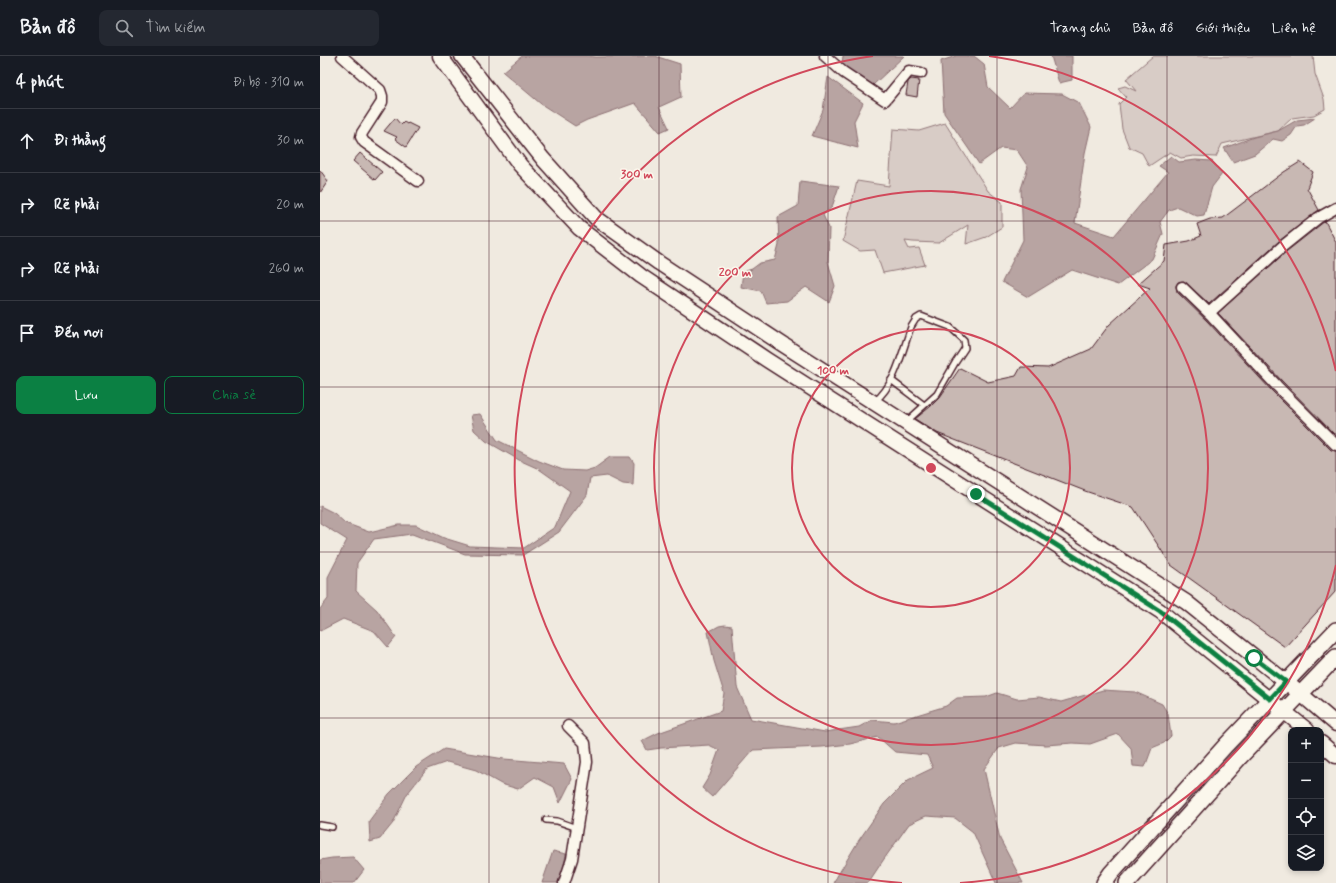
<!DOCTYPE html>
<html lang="vi">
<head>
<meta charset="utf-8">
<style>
	body { margin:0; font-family:Mynerve,sans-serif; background:#242831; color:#f1f3f6 }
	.controls { position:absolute; right:12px; bottom:12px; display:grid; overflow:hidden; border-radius:8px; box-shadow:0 2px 6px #0003 }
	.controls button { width:36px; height:36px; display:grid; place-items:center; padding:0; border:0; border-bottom:1px solid #363941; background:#171b24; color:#f1f3f6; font:20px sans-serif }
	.stop { position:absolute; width:12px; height:12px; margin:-9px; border:3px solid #0b8043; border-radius:50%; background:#fff }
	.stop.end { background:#0b8043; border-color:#fff; box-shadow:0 1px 4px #0008 }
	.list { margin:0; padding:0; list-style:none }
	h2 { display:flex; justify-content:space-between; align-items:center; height:52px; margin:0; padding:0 16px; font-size:17px }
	h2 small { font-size:13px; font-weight:400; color:#9ea1a6 }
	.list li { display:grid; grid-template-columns:26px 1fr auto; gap:12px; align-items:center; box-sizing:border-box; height:64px; padding:0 16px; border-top:1px solid #363941 }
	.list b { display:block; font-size:15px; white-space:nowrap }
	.list em { font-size:13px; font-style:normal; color:#9ea1a6 }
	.actions { display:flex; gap:8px; padding:12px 16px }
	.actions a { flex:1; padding:9px 0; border:1px solid #0b8043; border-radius:8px; text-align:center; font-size:14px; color:#0b8043 }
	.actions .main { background:#0b8043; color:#fff }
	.icon { flex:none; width:22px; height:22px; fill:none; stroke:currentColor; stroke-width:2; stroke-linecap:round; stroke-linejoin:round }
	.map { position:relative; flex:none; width:1016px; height:827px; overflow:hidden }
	header { display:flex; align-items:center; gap:24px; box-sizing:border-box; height:56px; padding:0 20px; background:#171b24; border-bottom:1px solid #363941 }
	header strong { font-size:19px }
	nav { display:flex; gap:22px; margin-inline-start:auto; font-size:14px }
	.search { width:280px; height:36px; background:#242831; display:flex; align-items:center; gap:10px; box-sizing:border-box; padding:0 14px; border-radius:8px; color:#9ea1a6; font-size:15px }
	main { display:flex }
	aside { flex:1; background:#171b24 }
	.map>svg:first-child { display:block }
</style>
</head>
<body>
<header>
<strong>Bản đồ</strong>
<div class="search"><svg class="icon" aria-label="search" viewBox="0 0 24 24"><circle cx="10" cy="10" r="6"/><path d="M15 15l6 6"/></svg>Tìm kiếm</div>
<nav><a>Trang chủ</a><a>Bản đồ</a><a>Giới thiệu</a><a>Liên hệ</a></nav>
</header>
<main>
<aside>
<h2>4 phút<small>Đi bộ · 310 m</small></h2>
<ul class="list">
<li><svg class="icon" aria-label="ahead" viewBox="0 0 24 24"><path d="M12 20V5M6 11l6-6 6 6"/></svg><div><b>Đi thẳng</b></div><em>30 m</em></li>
<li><svg class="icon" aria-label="right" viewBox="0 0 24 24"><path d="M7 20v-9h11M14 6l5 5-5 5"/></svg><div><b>Rẽ phải</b></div><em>20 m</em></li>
<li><svg class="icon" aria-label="right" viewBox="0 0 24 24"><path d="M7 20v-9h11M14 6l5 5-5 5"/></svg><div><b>Rẽ phải</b></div><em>260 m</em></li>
<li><svg class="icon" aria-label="arrive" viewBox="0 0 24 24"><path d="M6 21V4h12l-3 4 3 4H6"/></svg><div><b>Đến nơi</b></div></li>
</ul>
<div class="actions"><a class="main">Lưu</a><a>Chia sẻ</a></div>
</aside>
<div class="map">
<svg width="1016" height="827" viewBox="0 0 1016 827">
	<rect width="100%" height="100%" fill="#f0eae0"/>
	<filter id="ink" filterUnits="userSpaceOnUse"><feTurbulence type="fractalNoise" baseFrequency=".025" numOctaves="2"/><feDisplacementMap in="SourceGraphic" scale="8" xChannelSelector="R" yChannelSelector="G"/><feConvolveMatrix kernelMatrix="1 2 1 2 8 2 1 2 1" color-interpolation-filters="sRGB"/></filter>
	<g filter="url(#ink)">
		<path fill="#d8ccc6" stroke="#917678" d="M833,0H993L995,18L1004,43L1005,53L994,59L972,62L958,75L902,88L896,101L873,100L861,102L850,96L829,110L822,97L809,91L802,73L799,48L806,41L798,32L805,30L816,35L806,23Z
			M625,67L668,135L682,146V171L666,181L646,188L648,169L619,187L593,186L585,185L589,193L599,192L605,209L563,217L555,194L540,195L523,185L537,125L569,130L573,73L599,75Z"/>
		<path fill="#b8a4a2" stroke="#8c6f72" d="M202,0H267L276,1L335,0L360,8L361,41L339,51L349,72L340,76L315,47L267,64L255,70L221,48L183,16Z
			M523,0H584L553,29L522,9Z
			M636,0H654L664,8L668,31L690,52L704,37L742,38L759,47L771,71L765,97L755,167L794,180L848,116L839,110L851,100L859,106L876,104L892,105L902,118L892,131L884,159L877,160L858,151L849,154L840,166L843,178L832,203L798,229L752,214L708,241L682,226L703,184L701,133L708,111L697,94L681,92L659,108L624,57L621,5Z
			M731,0H752V24L739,27Z
			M508,21L543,47L534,65L538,92L492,80L503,54Z
			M995,62L984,69L977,70L971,79L962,85L953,83L935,98L913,106L904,92L934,81L958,75L977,64Z
			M480,125L519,130L512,151L503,159L509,172L508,206L515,230L509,246L486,231L467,245L446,247L441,235L421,231L423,216L432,213L440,207L455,204L459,189L458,161L478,150Z
			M160,358L177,384L219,405L243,414L265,415L275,412L290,401H310L314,407L313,429L303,428L287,420L270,422L267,439L239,476L203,499L145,498L92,478L54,483L37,507L36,535L57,554L76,581L68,591L54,575L23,563L0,575V553L8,543V521L27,484L0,467V450L14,457L25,467L49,476L79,469H96L124,482L150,490L204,492L235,471L250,435L219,413L199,404L166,385L154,374L151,359Z
			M405,569L412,570L417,631L431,663L505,676L539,671L552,664L574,666L626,650L637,642L666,641L677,637L697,643L719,641L741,646L783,634L815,636L842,648L848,658L851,680L844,687L832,692L825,711L813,710L811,692L798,678L770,688L753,687L726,689L696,687L679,692L664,713L680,783L703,827H676L653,776L635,762L606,760L589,768L564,803L548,827H513L539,784L564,748L588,724L613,712L607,699L575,696L558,681L530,688L502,691L433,694L392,741L382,732L390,719L399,694L389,689L341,692L327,694L322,685L338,677L401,655L404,637L394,605L388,576L399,570Z
			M124,693L184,703L244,708L252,723L240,747L234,731L215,721L198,733L181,728L156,714L127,706L107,713L87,738L73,767L60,783L50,786L49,765L69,738L96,711Z
			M233,795L246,798L241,827H222Z
			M33,801L44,814L34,827H0V804L12,802Z"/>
		<path fill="#c8b8b3" stroke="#4a1f2b" d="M591,23L599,24L597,41L586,39L588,26Z
			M75,62L81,69L84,66L87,68L88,67L98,72L86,91L75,83L77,81L64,75Z
			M40,97L62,116L55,124L33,105Z
			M980,106L993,116L987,132L999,154L959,185L889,248L864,225L858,226L856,230L857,236L887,265L952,335L1011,394L1016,395V535L965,591L851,509L813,451L765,435L617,377L595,363L610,351L620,341L640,312L668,326L696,320L701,311L728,312L771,293L789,269L830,232L818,228L844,205L846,189L869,185L881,180L877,168L890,163L903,162L964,116Z
			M0,114L8,125L0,137Z
			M1005,165L1016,186V380L962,325L898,257L967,195Z"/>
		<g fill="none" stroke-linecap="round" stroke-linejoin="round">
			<defs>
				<path id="service" d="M571,324L604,349
					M555,345C575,330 583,293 591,271L596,263L601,260L630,271L644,284L645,292L635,307L617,338L586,366
					M226,764L237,765L257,772
					M0,769L12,771"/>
				<path id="minor" d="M22,0L60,34L62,40V46L42,77L41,81L44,86L98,125
					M505,0L523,16L565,44L589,15L601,17
					M862,231L892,260L957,330L1016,389
					M889,257L963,190L998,162L1016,152
					M244,827L252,803L267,706L265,687L248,670"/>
				<path id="secondary" d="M120,0L200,109L259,172L321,220L447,304L840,555L987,674
					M142,0L223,103L276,162L339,207L462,288L866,546L982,639L1016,668
					M1001,687L1016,700"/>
				<path id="primary" d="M784,827L791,817L906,689L1016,574
					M807,827L921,700L1016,601"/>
			</defs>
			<use href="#service" stroke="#4a1f2b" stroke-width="8"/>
			<use href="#minor" stroke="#4a1f2b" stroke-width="13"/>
			<use href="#secondary" stroke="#4a1f2b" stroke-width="17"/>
			<use href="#primary" stroke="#4a1f2b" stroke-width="18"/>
			<use href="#service" stroke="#fbf7ec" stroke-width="5"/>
			<use href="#minor" stroke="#fbf7ec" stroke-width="10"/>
			<use href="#secondary" stroke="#fbf7ec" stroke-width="14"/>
			<use href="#primary" stroke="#fbf7ec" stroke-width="15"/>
		</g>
	</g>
	<g fill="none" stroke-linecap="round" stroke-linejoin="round" filter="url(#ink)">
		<path stroke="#0b8043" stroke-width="5" d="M656,438L840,555L950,643L966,626L934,602"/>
	</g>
	<path fill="none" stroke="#4a1f2b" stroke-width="1" stroke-opacity="0.55" d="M169,0V827M339,0V827M508,0V827M677,0V827M847,0V827M0,165H1016M0,331H1016M0,496H1016M0,662H1016"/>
	<g fill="none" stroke="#d1495b" stroke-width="2">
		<circle cx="611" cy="412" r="139"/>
		<circle cx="611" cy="412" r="277"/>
		<path d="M1016 509A416 416 0 0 1 640 827M582 827A416 416 0 0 1 553 0M669 0A416 416 0 0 1 1016 315"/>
	</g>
	<circle cx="611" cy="412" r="6" fill="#d1495b" stroke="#fbf7ec" stroke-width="2"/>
	<g font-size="12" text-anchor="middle" font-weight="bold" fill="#d1495b" stroke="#fbf7ec" stroke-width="3" stroke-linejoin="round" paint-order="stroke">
		<text x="317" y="122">300 m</text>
		<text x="415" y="220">200 m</text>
		<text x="513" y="318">100 m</text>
	</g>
</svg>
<div class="controls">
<button>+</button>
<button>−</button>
<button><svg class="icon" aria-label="locate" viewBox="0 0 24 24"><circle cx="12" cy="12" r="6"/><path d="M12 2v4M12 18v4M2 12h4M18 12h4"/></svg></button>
<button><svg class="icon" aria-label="layers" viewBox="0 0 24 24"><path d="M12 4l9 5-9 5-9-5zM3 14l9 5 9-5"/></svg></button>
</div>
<div class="stop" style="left:934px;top:602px"></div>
<div class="stop end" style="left:656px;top:438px"></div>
</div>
</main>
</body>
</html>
